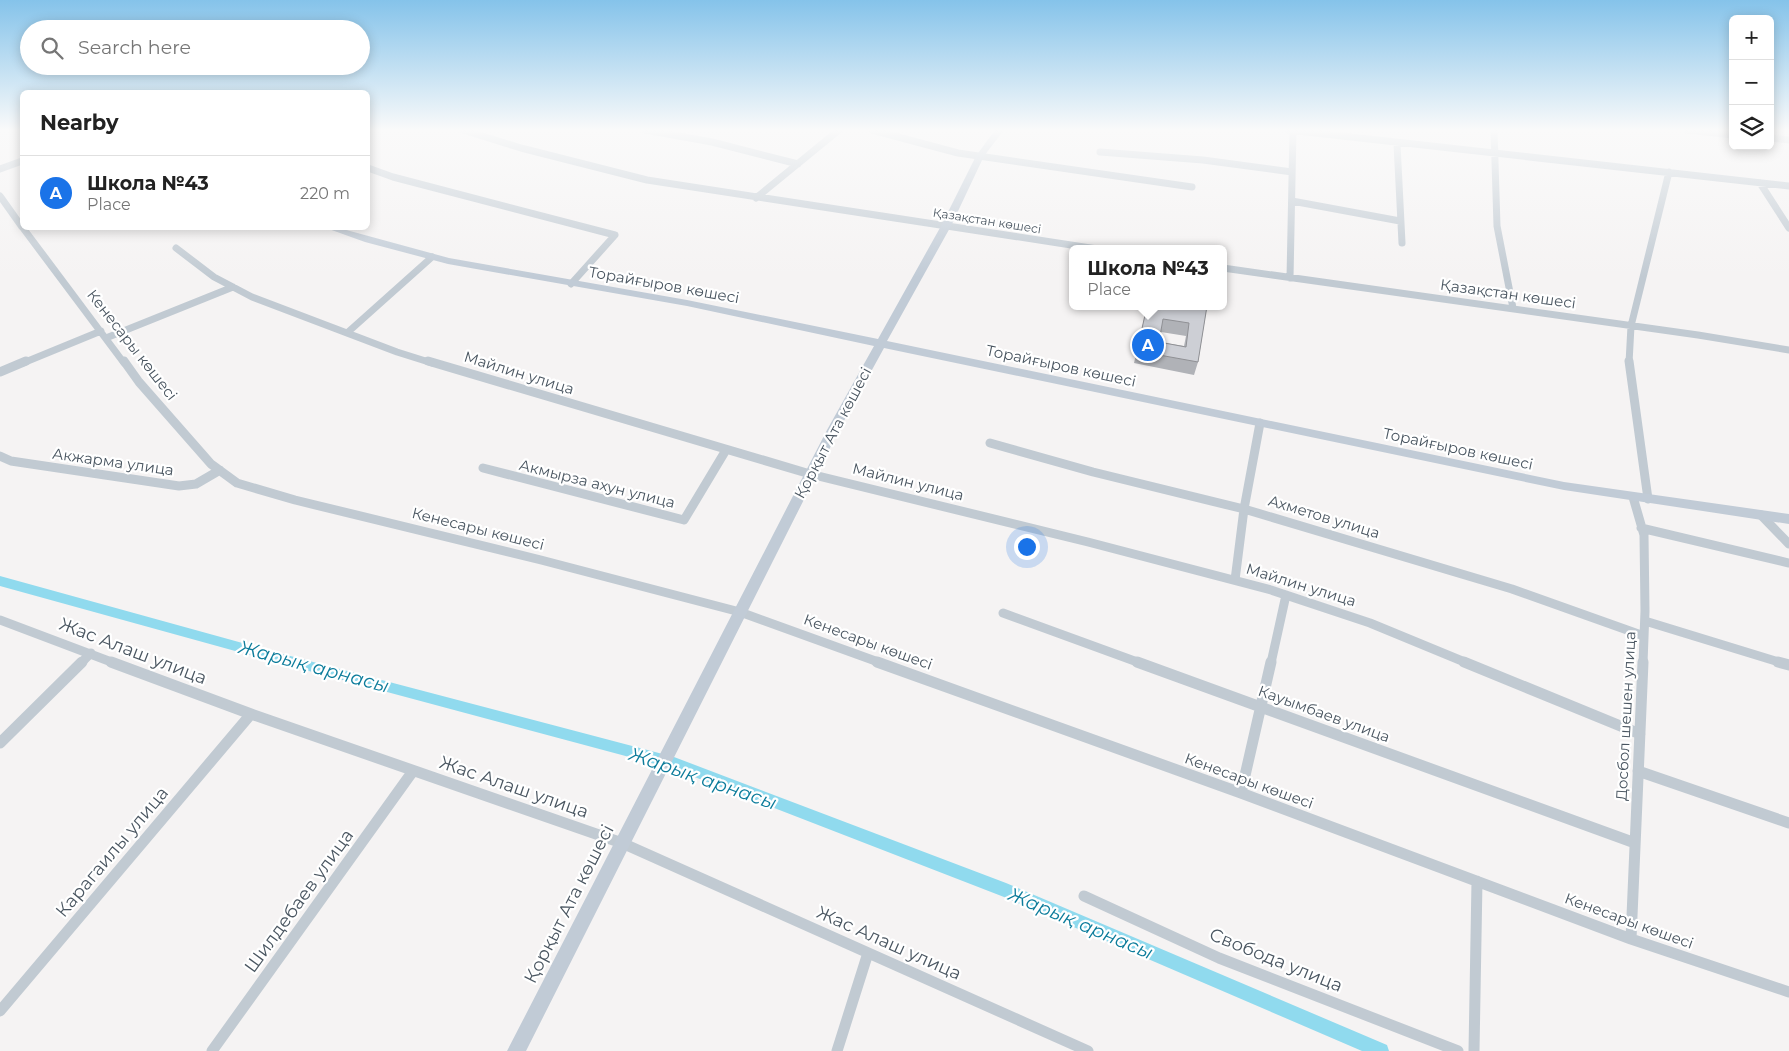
<!DOCTYPE html>
<html lang="en">
<head>
<meta charset="utf-8">
<style>
	body { margin:0; font-family:Montserrat,sans-serif; background:#f2f2f2; color:#222 }
	.controls { position:absolute; right:15px; top:15px; display:grid; overflow:hidden; border-radius:8px; box-shadow:0 2px 12px #0003 }
	.controls button { width:45px; height:45px; display:grid; place-items:center; padding:0; border:0; border-bottom:1px solid #e0e0e0; background:#fff; color:#222; font:25px sans-serif }
	.you { position:absolute; left:1026px; top:546px; width:18px; height:18px; margin:-12px; border:4px solid #fff; border-radius:50%; background:#1a73e8; box-shadow:0 0 0 8px #1a73e833 }
	.badge { display:grid; place-items:center; width:32px; height:32px; border-radius:50%; background:#1a73e8; color:#fff; font-size:16px; font-weight:700 }
	.pin { position:absolute; translate:-50% -50%; border:2px solid #fff; box-shadow:0 1px 5px #0006 }
	.popup { position:absolute; left:1069px; top:245px; width:158px; height:65px; box-sizing:border-box; display:grid; place-content:center; border-radius:8px; background:#fff; filter:drop-shadow(0 1px 4px #0005); font-size:16px; white-space:nowrap; color:#767676 }
	.popup b { font-size:19px; color:#222 }
	.popup::after { content:''; position:absolute; left:50%; top:100%; margin-left:-10px; border:10px solid transparent; border-top-color:#fff }
	.list { margin:0; padding:0; list-style:none }
	h2 { display:flex; justify-content:space-between; align-items:center; height:65px; margin:0; padding:0 20px; font-size:21px }
	h2 small { font-size:16px; font-weight:400; color:#767676 }
	.list li { display:grid; grid-template-columns:32px 1fr auto; gap:15px; align-items:center; box-sizing:border-box; height:75px; padding:0 20px; border-top:1px solid #e0e0e0 }
	.list b { display:block; font-size:19px; white-space:nowrap }
	.list p { margin:0; font-size:16px; white-space:nowrap; color:#767676 }
	.list em { font-size:16px; font-style:normal; color:#767676 }
	.icon { flex:none; width:28px; height:28px; fill:none; stroke:currentColor; stroke-width:2; stroke-linecap:round; stroke-linejoin:round }
	.map { position:relative; flex:none; width:1789px; height:1051px; overflow:hidden }
	.search { position:absolute; background:#fff; box-shadow:0 2px 12px #0003; left:20px; top:20px; width:350px; height:55px; display:flex; align-items:center; gap:12px; box-sizing:border-box; padding:0 18px; border-radius:28px; color:#767676; font-size:19px }
	.panel { position:absolute; background:#fff; box-shadow:0 2px 12px #0003; left:20px; top:90px; width:350px; height:140px; border-radius:8px }
	.map>svg:first-child { display:block }
</style>
</head>
<body>
<div class="map">
<svg width="1789" height="1051" viewBox="0 0 1789 1051">
	<rect width="100%" height="100%" fill="#f5f3f3"/>
	<g fill="none" stroke-linecap="round" stroke-linejoin="round">
		<path fill="#90daee" fill-rule="evenodd" d="M0,576L279,653L674,757L1006,883L1387,1045L1389,1051H1362L1004,897L674,769L279,663L0,586Z"/>
		<path stroke="#c1cad2" stroke-width="7" d="M463,130L521,148L647,180L1097,249
			M645,130L712,142L798,164
			M872,130L958,153L1192,187
			M1288,130L1789,186
			M1494,130L1497,226L1513,308
			M1687,130L1733,135
			M1770,138L1789,140
			M1397,144L1402,243
			M1100,152L1203,160L1292,172
			M368,168L393,177L615,235L571,284
			M0,169L22,161
			M1760,183L1789,228
			M0,196L22,227
			M756,198L839,130
			M1292,201L1400,221
			M23,228L124,363
			M176,248L214,277L252,297L397,352L432,363
			M1223,268L1698,335L1789,350
			M1290,278L1293,130
			M347,333L432,257
			M106,338L233,287
			M23,363L101,331
			M1629,363L1631,326L1669,172"/>
		<path stroke="#c1cad2" stroke-width="9" d="M124,361L139,382L211,464L237,483L295,500L541,560L740,612L881,663
			M428,361L810,474L1088,542L1271,590L1370,623L1467,663
			M1629,361L1648,499
			M0,372L26,361
			M990,443L1093,472L1244,509L1512,589L1644,636
			M0,456L11,461L179,486L196,484L220,470
			M483,468L684,520L726,450
			M1633,497L1644,535L1645,611L1643,663
			M1761,515L1789,544
			M1641,528L1789,563
			M1235,580L1244,509L1260,423
			M1003,613L1140,663
			M0,620L114,663
			M1645,621L1782,663
			M81,663L91,653
			M1271,663L1286,595"/>
		<path stroke="#c1cad2" stroke-width="11" d="M111,662L251,714L622,843L1088,1051
			M877,662L1241,793L1631,939L1789,992
			M1137,662L1635,843
			M1464,662L1640,734
			M1778,662L1789,665
			M0,743L82,662
			M1638,771L1789,823
			M1241,793L1271,662
			M1084,896L1219,958L1458,1051
			M1631,939L1643,662
			M0,1011L251,714
			M212,1051L413,771
			M837,1051L868,953
			M1474,1051L1477,881"/>
		<path fill="#c1cbd6" fill-rule="evenodd" d="M995,130H1004L984,156L951,226L887,341L1564,482L1789,514V524L1564,490L884,348L839,430L526,1051H507L827,430L874,346L687,306L448,264L365,242L326,228H339L449,258L687,300L878,339L941,226L976,156Z"/>
	</g>
	<path fill="#b0b2b7" fill-rule="evenodd" d="M1147,306H1207L1198,362L1194,375L1134,363ZM1161,332L1186,336L1184,346L1159,342Z"/>
	<path fill="#cdcfd5" stroke="#909195" fill-rule="evenodd" d="M1147,306H1207L1198,362L1137,351ZM1163,319L1189,323L1186,347L1159,342Z"/>
	<linearGradient id="sky" x2="0" y2="1"><stop stop-color="#85c3ea"/><stop offset="0.47" stop-color="#fafafa"/><stop offset="1" stop-color="#fafafa" stop-opacity="0"/></linearGradient>
	<rect width="1789" height="277" fill="url(#sky)"/>
	<g text-anchor="middle" stroke-width="4.5" stroke-linejoin="round" paint-order="stroke">
		<g font-size="12" fill="#4a5661" stroke="#fff">
			<text transform="translate(987 221) rotate(9)" y="4">Қазақстан көшесі</text>
		</g>
		<g font-size="15" fill="#4a5661" stroke="#fff">
			<text transform="translate(664 285) rotate(10)" y="5">Торайғыров көшесі</text>
			<text transform="translate(1508 294) rotate(8)" y="5">Қазақстан көшесі</text>
			<text transform="translate(132 345) rotate(52)" y="5">Кенесары көшесі</text>
			<text transform="translate(1061 366) rotate(12)" y="5">Торайғыров көшесі</text>
			<text transform="translate(519 373) rotate(17)" y="5">Майлин улица</text>
			<text transform="translate(833 433) rotate(-62)" y="5">Қорқыт Ата көшесі</text>
			<text transform="translate(1458 449) rotate(12)" y="5">Торайғыров көшесі</text>
			<text transform="translate(113 462) rotate(8)" y="5">Акжарма улица</text>
			<text transform="translate(908 482) rotate(14)" y="5">Майлин улица</text>
			<text transform="translate(597 484) rotate(14)" y="5">Акмырза ахун улица</text>
			<text transform="translate(1324 517) rotate(17)" y="5">Ахметов улица</text>
			<text transform="translate(478 529) rotate(14)" y="5">Кенесары көшесі</text>
			<text transform="translate(1301 585) rotate(17)" y="5">Майлин улица</text>
			<text transform="translate(868 642) rotate(20)" y="5">Кенесары көшесі</text>
			<text transform="translate(1324 714) rotate(20)" y="5">Кауымбаев улица</text>
			<text transform="translate(1626 716) rotate(-87)" y="5">Досбол шешен улица</text>
			<text transform="translate(1249 781) rotate(20)" y="5">Кенесары көшесі</text>
			<text transform="translate(1629 921) rotate(20)" y="5">Кенесары көшесі</text>
		</g>
		<g font-size="18" fill="#4a5661" stroke="#fff">
			<text transform="translate(133 651) rotate(21)" y="6">Жас Алаш улица</text>
			<text transform="translate(514 787) rotate(19)" y="6">Жас Алаш улица</text>
			<text transform="translate(112 852) rotate(-50)" y="6">Карагаилы улица</text>
			<text transform="translate(299 901) rotate(-54)" y="6">Шилдебаев улица</text>
			<text transform="translate(569 904) rotate(-63)" y="6">Қорқыт Ата көшесі</text>
			<text transform="translate(889 943) rotate(24)" y="6">Жас Алаш улица</text>
			<text transform="translate(1276 960) rotate(22)" y="6">Свобода улица</text>
		</g>
		<g font-size="19" font-style="italic" fill="#0c7c9b" stroke="#fff">
			<text transform="translate(314 666) rotate(15)" y="7">Жарық арнасы</text>
			<text transform="translate(703 778) rotate(19)" y="7">Жарық арнасы</text>
			<text transform="translate(1081 923) rotate(23)" y="7">Жарық арнасы</text>
		</g>
	</g>
</svg>
<div class="controls">
<button>+</button>
<button>−</button>
<button><svg class="icon" aria-label="layers" viewBox="0 0 24 24"><path d="M12 4l9 5-9 5-9-5zM3 14l9 5 9-5"/></svg></button>
</div>
<div class="you"></div>
<div class="pin badge" style="left:1148px;top:345px">A</div>
<div class="popup"><b>Школа №43</b>Place</div>
<div class="search"><svg class="icon" aria-label="search" viewBox="0 0 24 24"><circle cx="10" cy="10" r="6"/><path d="M15 15l6 6"/></svg>Search here</div>
<section class="panel">
<h2>Nearby<small></small></h2>
<ul class="list">
<li><span class="badge">A</span><div><b>Школа №43</b><p>Place</p></div><em>220 m</em></li>
</ul>
</section>
</div>
</body>
</html>
